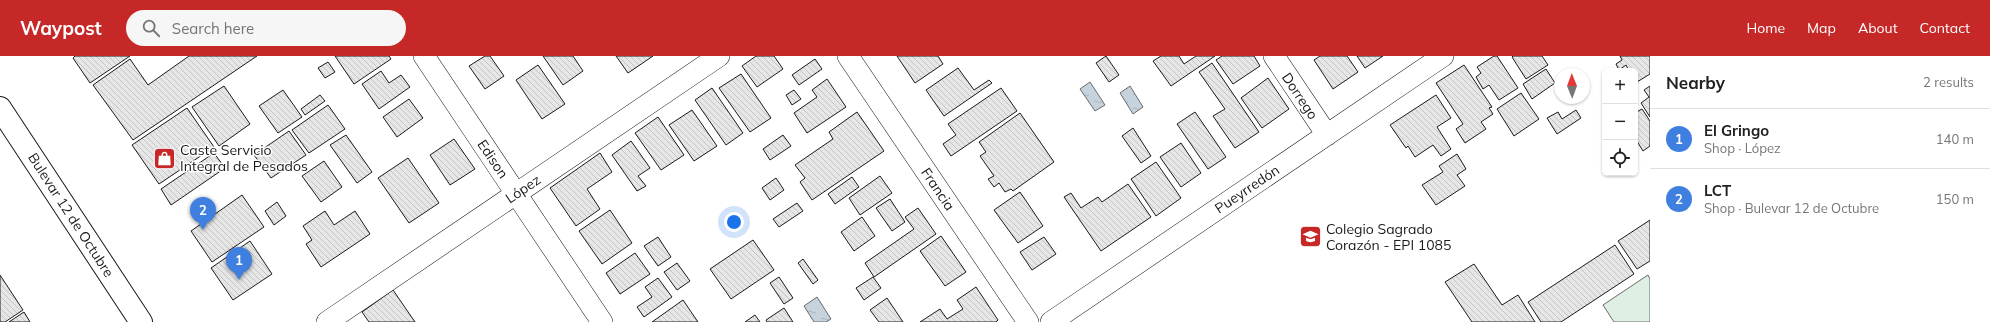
<!DOCTYPE html>
<html lang="en">
<head>
<meta charset="utf-8">
<style>
	body { margin:0; font-family:Mulish,sans-serif; background:#f6f6f6; color:#222 }
	.controls { position:absolute; right:12px; top:12px; display:grid; overflow:hidden; border-radius:6px; box-shadow:0 1px 3px #0004 }
	.controls button { width:36px; height:36px; display:grid; place-items:center; padding:0; border:0; border-bottom:1px solid #e0e0e0; background:#fff; color:#222; font:20px sans-serif }
	.compass { position:absolute; left:1554px; top:12px; width:36px; height:36px; border-radius:50%; background:#fff; box-shadow:0 1px 3px #0004; rotate:359deg }
	.you { position:absolute; left:734px; top:166px; width:14px; height:14px; margin:-10px; border:3px solid #fff; border-radius:50%; background:#1a73e8; box-shadow:0 0 0 6px #1a73e833 }
	.badge { display:grid; place-items:center; width:26px; height:26px; border-radius:50%; background:#c62828; color:#fff; font-size:13px; font-weight:700 }
	.pin { position:absolute; translate:-50% -33px; filter:drop-shadow(0 1px 2px #0008) }
	.pin::after { content:''; position:absolute; top:21px; width:14px; height:12px; background:inherit; clip-path:polygon(0 0,100% 0,50% 100%) }
	.list { margin:0; padding:0; list-style:none }
	h2 { display:flex; justify-content:space-between; align-items:center; height:52px; margin:0; padding:0 16px; font-size:17px }
	h2 small { font-size:13px; font-weight:400; color:#767676 }
	.list li { display:grid; grid-template-columns:26px 1fr auto; gap:12px; align-items:center; box-sizing:border-box; height:60px; padding:0 16px; border-top:1px solid #e0e0e0 }
	.list b { display:block; font-size:15px; white-space:nowrap }
	.list p { margin:0; font-size:13px; white-space:nowrap; color:#767676 }
	.list em { font-size:13px; font-style:normal; color:#767676 }
	.icon { flex:none; width:22px; height:22px; fill:none; stroke:currentColor; stroke-width:2; stroke-linecap:round; stroke-linejoin:round }
	.map { position:relative; flex:none; width:1650px; height:266px; overflow:hidden }
	header { display:flex; align-items:center; gap:24px; box-sizing:border-box; height:56px; padding:0 20px; background:#c62828; color:#fff }
	header strong { font-size:19px }
	nav { display:flex; gap:22px; margin-inline-start:auto; font-size:14px }
	.search { width:280px; height:36px; background:#f6f6f6; display:flex; align-items:center; gap:10px; box-sizing:border-box; padding:0 14px; border-radius:22px; color:#767676; font-size:15px }
	main { display:flex }
	aside { flex:1; background:#fff }
	.map>svg:first-child { display:block }
</style>
</head>
<body>
<header>
<strong>Waypost</strong>
<div class="search"><svg class="icon" aria-label="search" viewBox="0 0 24 24"><circle cx="10" cy="10" r="6"/><path d="M15 15l6 6"/></svg>Search here</div>
<nav><a>Home</a><a>Map</a><a>About</a><a>Contact</a></nav>
</header>
<main>
<div class="map">
<svg width="1650" height="266" viewBox="0 0 1650 266">
	<defs>
		<pattern id="water-ripples" width="26" height="14" patternUnits="userSpaceOnUse"><rect width="26" height="14" fill="#c6d2dc"/><path d="M2 4q2-2 4 0t4 0M15 11q2-2 4 0t4 0" fill="none" stroke="#aab4bc"/></pattern>
		<pattern id="building-back-hatch" width="6" height="6" patternUnits="userSpaceOnUse"><rect width="6" height="6" fill="#e6e6e6"/><path d="M-1 5l2 2M0 0l6 6M5-1l2 2" fill="none" stroke="#c5c5c5"/></pattern>
	</defs>
	<rect width="100%" height="100%" fill="#fff"/>
	<path fill="#e0efe3" stroke="#6a6a6a" d="M1648,219L1650,223V266H1614L1603,249Z"/>
	<path fill="url(#water-ripples)" stroke="#6a6a6a" d="M1090,26L1105,49L1095,55L1080,33Z
		M1130,30L1143,51L1133,58L1120,37Z
		M817,241L831,263L826,266H814L804,250Z"/>
	<path fill="url(#building-back-hatch)" stroke="#1a1a1a" d="M75,0H130L90,27L73,2Z
		M189,0H257L133,84L93,29L130,3L148,29Z
		M335,0H389L391,3L354,28Z
		M485,0H490L504,20L485,33L469,10Z
		M543,0H573L583,15L563,29Z
		M616,0H653L628,17Z
		M756,0H774L783,13L757,31L742,10Z
		M897,0H938L943,8L915,27Z
		M1106,0L1119,19L1109,26L1096,7Z
		M1161,0H1179L1184,8L1196,0H1215L1171,30L1153,5Z
		M1222,0H1254L1260,10L1233,28L1216,4Z
		M1320,0H1347L1358,16L1333,33L1314,4Z
		M1357,0H1383L1365,12Z
		M1494,0H1497L1518,32L1499,44L1489,29L1483,33L1476,21L1481,17L1477,11Z
		M1513,0H1542L1548,9L1526,23L1512,1Z
		M1620,0H1650V18L1637,26L1635,23V15H1629L1626,9L1619,14L1616,8L1622,4Z
		M815,3L822,13L799,29L792,19Z
		M328,6L335,16L325,22L318,12Z
		M1212,7L1259,76L1235,92L1213,60L1225,53L1199,16Z
		M538,9L565,48L542,63L516,24Z
		M1464,9L1492,51L1489,52L1493,58L1481,66L1486,73L1465,87L1456,73L1463,68L1436,27Z
		M958,12L974,34L989,24L992,27L944,60L926,34Z
		M1546,13L1555,27L1532,43L1523,28Z
		M381,15L389,27L401,19L410,31L379,53L362,28Z
		M741,18L771,62L750,76L719,32Z
		M1268,22L1289,53L1262,72L1241,42Z
		M827,23L846,51L807,77L794,57L817,41L812,34Z
		M224,30L250,68L219,90L192,51Z
		M1650,30V61L1641,47L1649,41L1644,34Z
		M712,32L743,77L726,89L695,44Z
		M1001,32L1017,55L951,100L943,88L956,79L948,68Z
		M283,34L302,61L278,77L259,50Z
		M794,34L801,43L792,49L786,39Z
		M1521,37L1539,63L1514,80L1497,53Z
		M320,39L325,45L305,59L301,53Z
		M1436,39L1451,62L1437,71L1451,93L1441,100L1433,89L1415,101L1408,90L1406,92L1390,69Z
		M409,43L423,62L397,81L383,61Z
		M328,49L345,73L309,97L292,74Z
		M187,52L214,91L159,128L132,89Z
		M1642,53L1650,65V90L1643,95L1635,82V57Z
		M692,54L717,90L694,105L669,69Z
		M1576,54L1581,62L1557,78L1547,62L1558,56L1562,63Z
		M857,56L884,95L812,144L800,126L805,122L795,109L833,83L829,76Z
		M1195,56L1226,101L1208,113L1177,68Z
		M1020,57L1054,106L1013,135L1011,133L1005,136L999,127L994,131L988,123L994,120L980,100L986,96L979,86Z
		M658,61L684,99L661,114L635,77Z
		M1133,72L1151,100L1141,107L1122,80Z
		M289,75L306,99L271,122L254,99Z
		M346,79L372,116L357,127L330,89Z
		M783,79L791,90L770,104L763,93Z
		M454,83L475,113L450,129L430,99Z
		M631,85L650,112L638,120L646,130L637,135L612,99Z
		M1181,87L1201,117L1181,131L1160,101Z
		M214,97L225,112L171,149L161,133Z
		M600,97L612,116L587,133L600,153L576,170L550,132Z
		M1457,98L1466,113L1457,119L1465,130L1436,149L1422,129L1443,116L1439,110Z
		M408,102L439,147L409,167L378,122Z
		M324,105L342,131L321,146L302,120Z
		M1156,106L1181,142L1156,160L1131,123Z
		M880,120L892,137L860,159L849,142Z
		M852,121L859,131L835,148L828,138Z
		M776,122L784,134L770,144L762,132Z
		M1128,128L1151,161L1101,195L1064,141L1071,137L1081,152L1098,141L1102,146Z
		M1020,136L1043,170L1018,187L994,154Z
		M242,139L264,171L212,206L191,175Z
		M890,143L905,166L892,175L876,152Z
		M277,146L286,160L274,169L265,155Z
		M797,147L803,155L779,171L773,163Z
		M918,152L936,178L874,221L865,207L914,173L905,161Z
		M610,154L632,187L602,208L579,175Z
		M325,155L334,169L355,155L370,178L321,211L306,188L312,184L303,170Z
		M862,161L875,180L854,195L841,176Z
		M1650,164V205L1637,213L1618,185Z
		M941,180L966,216L945,230L920,195Z
		M658,181L671,201L658,210L644,190Z
		M1044,181L1056,198L1032,214L1020,196Z
		M753,184L774,214L731,243L710,213Z
		M250,185L272,218L233,244L211,212Z
		M1615,189L1634,218L1561,266H1541L1528,246Z
		M635,197L650,218L620,238L606,217Z
		M803,203L818,224L813,228L798,207Z
		M677,207L690,225L677,234L664,216Z
		M1474,208L1502,249L1518,239L1535,266H1472L1445,226Z
		M0,219L23,254L5,266H0Z
		M779,221L793,242L784,248L770,227Z
		M873,221L881,232L864,244L856,232Z
		M658,222L672,241L644,261L637,251L652,241L645,231Z
		M976,231L998,264L996,266H920L940,253L947,263L963,253L957,244Z
		M393,234L415,266H369L362,256Z
		M887,242L903,266H879L870,254Z
		M683,244L698,266H652Z
		M784,252L793,266H767L766,264Z
		M24,256L30,266H9Z
		M755,259L760,266H745Z"/>
	<g fill="none" stroke-linecap="round" stroke-linejoin="round">
		<defs>
			<path id="street" d="M424,0L602,266
				M848,0L1028,266
				M1274,0L1327,79
				M327,266L719,0
				M1051,266L1443,0"/>
			<path id="highway" d="M0,52L141,266"/>
		</defs>
		<use href="#street" stroke="#1a1a1a" stroke-width="22"/>
		<use href="#highway" stroke="#1a1a1a" stroke-width="24"/>
		<use href="#street" stroke="#fff" stroke-width="21"/>
		<use href="#highway" stroke="#fff" stroke-width="22"/>
	</g>
	<defs>
		<symbol id="shop-square" viewBox="-11 -11 22 22"><rect x="-9" y="-9" width="18" height="18" rx="4" fill="#c62828" stroke="#fff"/><path d="M-5-2.5h2.3a2.7 3.5 0 0 1 5.4 0H5L5.5 6h-11ZM-1.5-2.5h3a1.5 2.3 0 0 0-3 0Z" fill="#fff"/></symbol>
		<symbol id="school-square" viewBox="-11 -11 22 22"><rect x="-9" y="-9" width="18" height="18" rx="4" fill="#c62828" stroke="#fff"/><path d="M0-5L7-2L0 1L-7-2ZM-4 1L0 2.5L4 1V4Q0 6-4 4Z" fill="#fff"/></symbol>
	</defs>
	<g fill-rule="evenodd">
		<use href="#shop-square" x="152" y="90" width="25" height="25"/>
		<use href="#school-square" x="1298" y="168" width="25" height="25"/>
	</g>
	<g text-anchor="middle" stroke-width="3" stroke-linejoin="round" paint-order="stroke">
		<g font-size="14" fill="#1a1a1a" stroke="#fff">
			<text transform="translate(1300 40) rotate(56)" y="5">Dorrego</text>
			<text transform="translate(493 103) rotate(56)" y="5">Edison</text>
			<text transform="translate(523 133) rotate(-34)" y="5">López</text>
			<text transform="translate(938 133) rotate(56)" y="5">Francia</text>
			<text transform="translate(1247 133) rotate(-34)" y="5">Pueyrredón</text>
			<text transform="translate(71 159) rotate(57)" y="5">Bulevar 12 de Octubre</text>
		</g>
		<g font-size="14" fill="#1a1a1a" stroke="#fff" text-anchor="start">
			<text x="180" y="99">Caste Servicio<tspan x="180" dy="16">Integral de Pesados</tspan></text>
			<text x="1326" y="178">Colegio Sagrado<tspan x="1326" dy="16">Corazón - EPI 1085</tspan></text>
		</g>
	</g>
</svg>
<div class="controls">
<button>+</button>
<button>−</button>
<button><svg class="icon" aria-label="locate" viewBox="0 0 24 24"><circle cx="12" cy="12" r="6"/><path d="M12 2v4M12 18v4M2 12h4M18 12h4"/></svg></button>
</div>
<svg class="compass" viewBox="-18 -18 36 36"><path d="M0-13l5 13h-10z" fill="#e53935"/><path d="M0 13l5-13h-10z" fill="#767676"/></svg>
<div class="you"></div>
<div class="pin badge" style="left:239px;top:224px;background:#3f7fe0">1</div>
<div class="pin badge" style="left:203px;top:174px;background:#3f7fe0">2</div>
</div>
<aside>
<h2>Nearby<small>2 results</small></h2>
<ul class="list">
<li><span class="badge" style="background:#3f7fe0">1</span><div><b>El Gringo</b><p>Shop · López</p></div><em>140 m</em></li>
<li><span class="badge" style="background:#3f7fe0">2</span><div><b>LCT</b><p>Shop · Bulevar 12 de Octubre</p></div><em>150 m</em></li>
</ul>
</aside>
</main>
</body>
</html>
